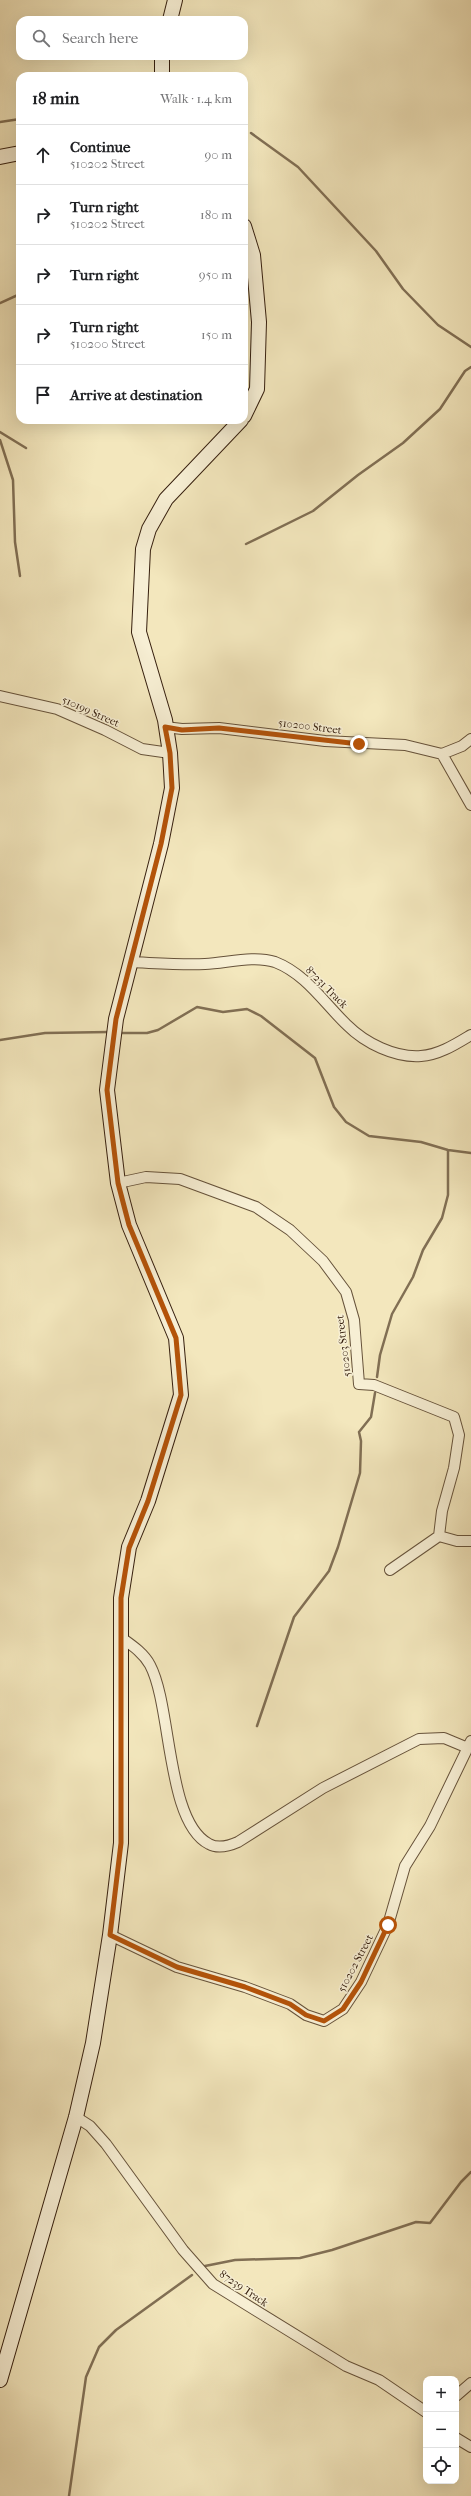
<!DOCTYPE html>
<html lang="en">
<head>
<meta charset="utf-8">
<style>
	body { margin:0; font-family:"IM FELL French Canon",serif; background:#f6f6f6; color:#202124 }
	.controls { position:absolute; right:12px; bottom:12px; display:grid; overflow:hidden; border-radius:8px; box-shadow:0 4px 16px #0002 }
	.controls button { width:36px; height:36px; display:grid; place-items:center; padding:0; border:0; border-bottom:1px solid #e0e0e0; background:#fff; color:#202124; font:20px sans-serif }
	.stop { position:absolute; width:12px; height:12px; margin:-9px; border:3px solid #b45309; border-radius:50%; background:#fff }
	.stop.end { background:#b45309; border-color:#fff; box-shadow:0 1px 4px #0008 }
	.list { margin:0; padding:0; list-style:none }
	h2 { display:flex; justify-content:space-between; align-items:center; height:52px; margin:0; padding:0 16px; font-size:17px }
	h2 small { font-size:13px; font-weight:400; color:#757577 }
	.list li { display:grid; grid-template-columns:26px 1fr auto; gap:12px; align-items:center; box-sizing:border-box; height:60px; padding:0 16px; border-top:1px solid #e0e0e0 }
	.list b { display:block; font-size:15px; white-space:nowrap }
	.list p { margin:0; font-size:13px; white-space:nowrap; color:#757577 }
	.list em { font-size:13px; font-style:normal; color:#757577 }
	.icon { flex:none; width:22px; height:22px; fill:none; stroke:currentColor; stroke-width:2; stroke-linecap:round; stroke-linejoin:round }
	.map { position:relative; flex:none; width:471px; height:2496px; overflow:hidden }
	.search { position:absolute; background:#fff; box-shadow:0 4px 16px #0002; left:16px; top:16px; width:232px; height:44px; display:flex; align-items:center; gap:10px; box-sizing:border-box; padding:0 14px; border-radius:12px; color:#757577; font-size:15px }
	.panel { position:absolute; background:#fff; box-shadow:0 4px 16px #0002; left:16px; top:72px; width:232px; height:352px; border-radius:12px }
	.map>svg:first-child { display:block }
</style>
</head>
<body>
<div class="map">
<svg width="471" height="2496" viewBox="0 0 471 2496">
	<rect width="100%" height="100%" fill="#f3e7bd"/>
	<filter id="stains"><feTurbulence type="fractalNoise" baseFrequency=".005" numOctaves="4"/><feColorMatrix values="0 0 0 0 .2 0 0 0 0 .09 0 0 0 0 .02 0 0 0 .5 -.17"/></filter>
	<radialGradient id="worn" r=".72"><stop offset=".6" stop-color="#630" stop-opacity="0"/><stop offset="1" stop-color="#630" stop-opacity=".3"/></radialGradient>
	<g fill="none" stroke-linecap="round" stroke-linejoin="round">
		<path stroke="#816f54" stroke-width="2.5" d="M0,122L20,119
			M251,133L298,167L376,251L403,289L438,325L471,347
			M0,303L20,294
			M0,432L26,448
			M0,440L13,480L15,542L20,576
			M246,544L313,511L358,475L403,443L440,409L465,371L471,367
			M118,1033H147L158,1030L197,1007L223,1012L247,1009L261,1016L315,1058L334,1107L346,1122L369,1136L421,1142L448,1150L471,1153
			M0,1040L45,1033L109,1032
			M377,1377L380,1355L392,1314L413,1277L423,1250L442,1218L448,1195V1150
			M257,1726L294,1617L329,1571L338,1547L360,1473L361,1441L359,1432L371,1417L375,1393
			M205,2266L235,2260L300,2258L332,2250L416,2222L430,2223L461,2182L471,2172
			M69,2496L86,2377L99,2347L116,2330L192,2275"/>
		<defs>
			<path id="street" d="M0,696L57,709L105,730L142,749L170,753
				M165,727L182,729L219,728L325,741L405,745L442,754L462,746L471,739
				M442,754L471,805
				M129,962C155,963 180,965 205,964C227,963 254,955 275,962C306,974 324,1003 347,1025C365,1043 395,1058 421,1056C439,1055 456,1044 471,1035
				M118,1183L146,1177L180,1179L256,1207L290,1230L323,1261L346,1292L354,1320L359,1384L374,1385L454,1417L459,1435L454,1468L442,1511L439,1536L390,1570
				M439,1536L457,1541H471
				M119,1636C130,1644 143,1652 150,1665C172,1706 166,1822 209,1844C218,1849 229,1846 238,1842L323,1788L419,1739L444,1738L468,1748
				M110,1935L177,1967L245,1987L290,2004L306,2015L324,2021L343,2009L361,1982L388,1925L405,1866L430,1826L471,1741
				M76,2117L90,2126L106,2144L183,2250L213,2284L346,2366L379,2380L426,2412
				M456,2396L471,2383
				M456,2438L471,2447"/>
			<path id="secondary" d="M170,20L175,0
				M162,56V76
				M0,157L20,153
				M244,226L253,255L259,322L257,389L244,416
				M0,2380L76,2117L93,2043L110,1935L121,1843V1598L129,1547L148,1501L181,1395L176,1338L129,1225L118,1183L107,1090L116,1019L161,844L172,788L170,753L165,720L139,632L143,549L149,529L166,499L241,420"/>
		</defs>
		<use href="#street" stroke="#66523a" stroke-width="12"/>
		<use href="#secondary" stroke="#37200f" stroke-width="16"/>
		<use href="#street" stroke="#f7efd4" stroke-width="10"/>
		<use href="#secondary" stroke="#f7efd4" stroke-width="14"/>
	</g>
	<g fill="none" stroke-linecap="round" stroke-linejoin="round">
		<path stroke="#b45309" stroke-width="5" d="M359,744L219,728L182,730L165,727L170,753L172,788L161,844L116,1019L107,1090L118,1183L129,1225L176,1338L181,1395L148,1501L129,1548L121,1598V1843L110,1935L177,1967L245,1987L290,2004L306,2015L324,2021L343,2009L361,1982L388,1925"/>
	</g>
	<g text-anchor="middle" stroke-width="3" stroke-linejoin="round" paint-order="stroke">
		<g font-size="11" fill="#37200f" stroke="#f7efd4">
			<text transform="translate(91 711) rotate(24)" y="4">510199 Street</text>
			<text transform="translate(310 726) rotate(7)" y="4">510200 Street</text>
			<text transform="translate(327 987) rotate(45)" y="4">87231 Track</text>
			<text transform="translate(343 1346) rotate(-97)" y="4">510203 Street</text>
			<text transform="translate(355 1963) rotate(-62)" y="4">510202 Street</text>
			<text transform="translate(244 2288) rotate(34)" y="4">87239 Track</text>
		</g>
	</g>
	<rect width="100%" height="100%" filter="url(#stains)"/>
	<rect width="100%" height="100%" fill="url(#worn)"/>
</svg>
<div class="controls">
<button>+</button>
<button>−</button>
<button><svg class="icon" aria-label="locate" viewBox="0 0 24 24"><circle cx="12" cy="12" r="6"/><path d="M12 2v4M12 18v4M2 12h4M18 12h4"/></svg></button>
</div>
<div class="stop" style="left:388px;top:1925px"></div>
<div class="stop end" style="left:359px;top:744px"></div>
<div class="search"><svg class="icon" aria-label="search" viewBox="0 0 24 24"><circle cx="10" cy="10" r="6"/><path d="M15 15l6 6"/></svg>Search here</div>
<section class="panel">
<h2>18 min<small>Walk · 1.4 km</small></h2>
<ul class="list">
<li><svg class="icon" aria-label="ahead" viewBox="0 0 24 24"><path d="M12 20V5M6 11l6-6 6 6"/></svg><div><b>Continue</b><p>510202 Street</p></div><em>90 m</em></li>
<li><svg class="icon" aria-label="right" viewBox="0 0 24 24"><path d="M7 20v-9h11M14 6l5 5-5 5"/></svg><div><b>Turn right</b><p>510202 Street</p></div><em>180 m</em></li>
<li><svg class="icon" aria-label="right" viewBox="0 0 24 24"><path d="M7 20v-9h11M14 6l5 5-5 5"/></svg><div><b>Turn right</b></div><em>950 m</em></li>
<li><svg class="icon" aria-label="right" viewBox="0 0 24 24"><path d="M7 20v-9h11M14 6l5 5-5 5"/></svg><div><b>Turn right</b><p>510200 Street</p></div><em>150 m</em></li>
<li><svg class="icon" aria-label="arrive" viewBox="0 0 24 24"><path d="M6 21V4h12l-3 4 3 4H6"/></svg><div><b>Arrive at destination</b></div></li>
</ul>
</section>
</div>
</body>
</html>
